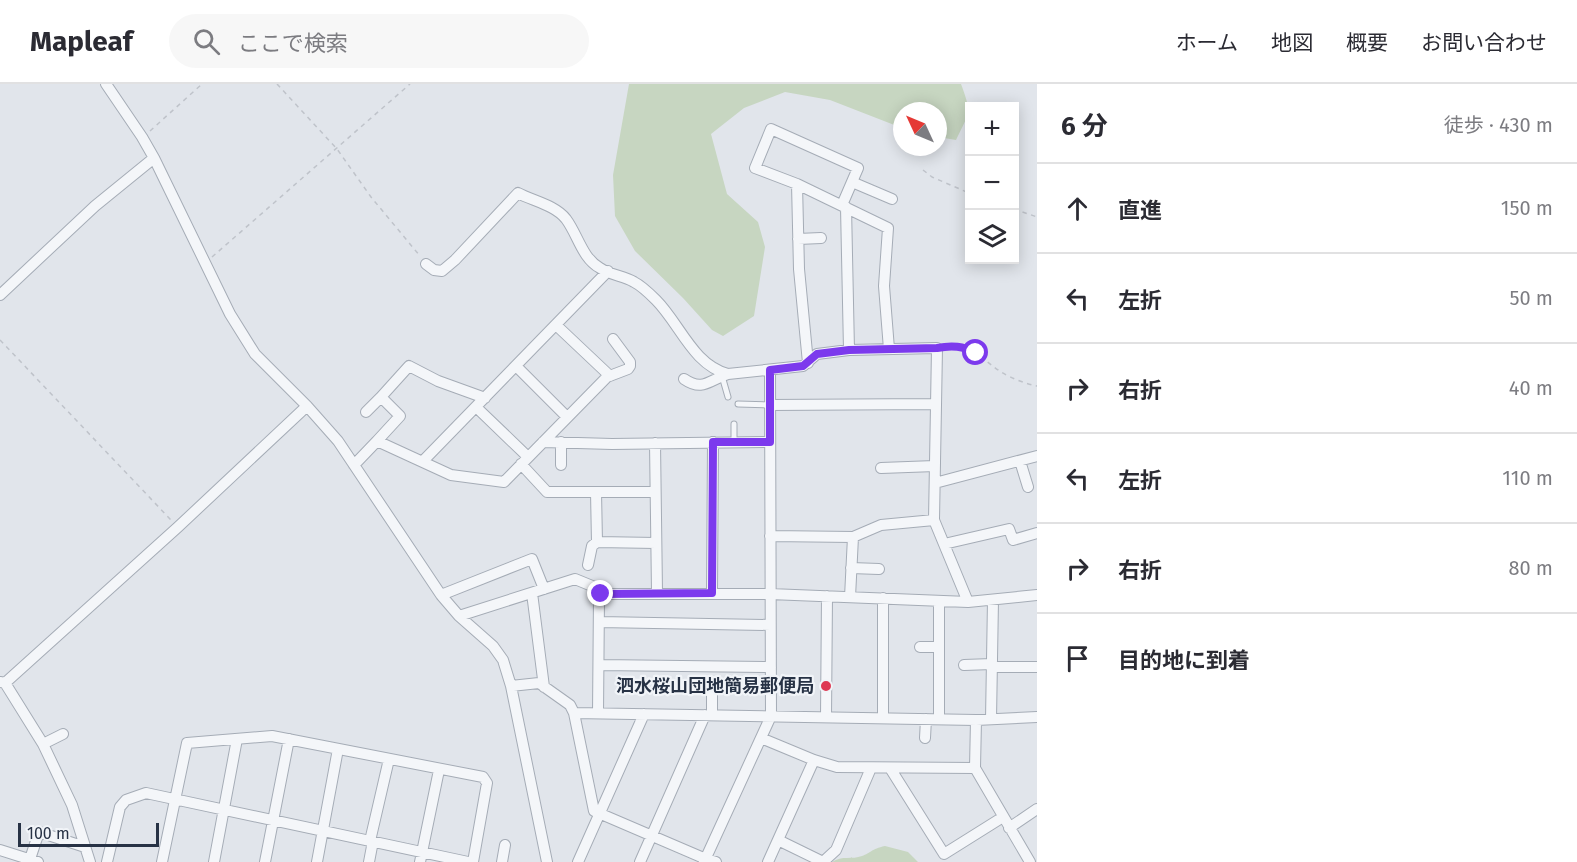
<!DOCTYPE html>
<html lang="ja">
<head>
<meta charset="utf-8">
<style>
	body { margin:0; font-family:"Fira Sans","Noto Sans JP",sans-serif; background:#f7f7f7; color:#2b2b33 }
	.controls { position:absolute; right:18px; top:18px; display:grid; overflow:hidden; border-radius:0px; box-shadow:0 3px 15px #0003 }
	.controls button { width:54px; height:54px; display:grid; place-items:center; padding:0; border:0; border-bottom:2px solid #e1e1e2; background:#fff; color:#2b2b33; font:30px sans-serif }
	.compass { position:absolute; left:893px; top:18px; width:54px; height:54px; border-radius:50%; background:#fff; box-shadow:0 3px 15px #0003; rotate:314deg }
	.scale { position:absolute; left:18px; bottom:15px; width:141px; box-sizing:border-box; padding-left:6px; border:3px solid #273245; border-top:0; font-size:16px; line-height:21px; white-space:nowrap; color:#273245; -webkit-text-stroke:4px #f1f4f8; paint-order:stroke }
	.stop { position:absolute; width:18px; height:18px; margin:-14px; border:4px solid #7c3aed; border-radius:50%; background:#fff }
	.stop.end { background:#7c3aed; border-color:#fff; box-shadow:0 2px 6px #0008 }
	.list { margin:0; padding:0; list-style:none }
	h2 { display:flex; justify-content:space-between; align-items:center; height:78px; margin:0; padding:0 24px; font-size:26px }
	h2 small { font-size:20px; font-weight:400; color:#7c7c81 }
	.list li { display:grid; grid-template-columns:39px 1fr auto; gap:18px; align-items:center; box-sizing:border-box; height:90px; padding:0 24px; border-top:2px solid #e1e1e2 }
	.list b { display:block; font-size:22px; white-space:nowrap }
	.list em { font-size:20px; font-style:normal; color:#7c7c81 }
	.icon { flex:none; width:33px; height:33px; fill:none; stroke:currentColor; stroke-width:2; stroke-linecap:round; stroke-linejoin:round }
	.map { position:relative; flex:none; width:1037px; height:778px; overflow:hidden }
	header { display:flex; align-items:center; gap:36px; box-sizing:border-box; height:84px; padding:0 30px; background:#fff; border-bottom:2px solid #e1e1e2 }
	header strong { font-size:28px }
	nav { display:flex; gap:33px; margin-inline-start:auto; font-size:21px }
	.search { width:420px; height:54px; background:#f7f7f7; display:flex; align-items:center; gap:15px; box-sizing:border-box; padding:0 21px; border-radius:33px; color:#7c7c81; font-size:22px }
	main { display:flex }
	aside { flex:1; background:#fff }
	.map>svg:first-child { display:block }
</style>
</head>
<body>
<header>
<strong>Mapleaf</strong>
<div class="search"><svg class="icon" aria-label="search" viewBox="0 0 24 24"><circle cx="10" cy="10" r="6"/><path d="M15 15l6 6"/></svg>ここで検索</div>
<nav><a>ホーム</a><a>地図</a><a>概要</a><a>お問い合わせ</a></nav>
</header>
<main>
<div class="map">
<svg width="1037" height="778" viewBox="0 0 1037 778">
	<rect width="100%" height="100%" fill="#e1e5eb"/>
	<path fill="#c7d6c1" d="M629,0H961C972,30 970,27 956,56L938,53V27H902V44L830,16L785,8L744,24L711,50L727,110L758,138L765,163L754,232L723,252L712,246L683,214L635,167L615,132L613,91Z
		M885,762L908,768L918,778H832C842,771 852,776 862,772C871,769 871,765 885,762Z"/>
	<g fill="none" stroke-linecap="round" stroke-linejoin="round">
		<defs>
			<path id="lane" d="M722,292L728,313
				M738,320L769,321
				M734,358V340"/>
			<path id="street" d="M106,0L142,53L154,74L230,230L255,270L307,322L338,357L441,511L459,532L493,562L503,576L511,602L547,778
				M852,98L892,115
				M797,100L799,185L808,279
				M842,121L858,84L771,45L755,84L797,100L888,144L884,202L889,265
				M846,123L849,266
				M798,155L821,154
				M426,180L434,186L442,187L455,176L518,109C533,117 555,121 566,135C578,151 582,174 600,184C610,191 624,192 634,198C642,202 650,210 656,216C680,240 693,281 728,290L803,282L817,270L849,266L937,264L934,436L968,518
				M0,211L95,122L154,74
				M556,241L610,292
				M516,282L567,333
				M684,295C703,308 709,296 728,290
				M769,321L935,320
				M476,323L528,373
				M366,328L381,313
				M377,357L400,332L381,313L409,282L438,297L485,314
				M543,358L612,360L770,358
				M655,359L657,508
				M423,377L608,187
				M1020,377L1028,403
				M521,380L547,408H655
				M354,381L377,357L451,391L504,398L607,293L628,285L630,282V278L613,255
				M561,381V358
				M881,384L935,382
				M935,399L1037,372
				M596,408L597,458L656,459
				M770,452L853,453L881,441L934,436
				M944,460L1009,445L1013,456L1037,449
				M588,481L592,462L597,458
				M851,484L879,485
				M532,509L544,603
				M712,509L713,358
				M441,511L532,475L544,505
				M850,513L853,453
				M459,532L575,495L597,504L601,510H770L968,518L1037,511
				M599,538L770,541
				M920,563H939
				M599,581L771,583
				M964,581L992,580
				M991,583H1037
				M1,598L5,599L43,660L72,721L90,778
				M5,599L178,443L307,322
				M511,602L539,599L570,621L574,629L594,727L706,775L716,778
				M574,629L976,636L1037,633
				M598,629L599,513L601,510
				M712,631V608
				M826,633L827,512
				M883,634V514
				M939,635V517
				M991,635L993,516
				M976,636L975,684L1030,778
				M761,654L814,676L837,683L975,684
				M925,654L926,635
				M43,660L63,650
				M890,684L944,770L1003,733
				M1009,744L1037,725
				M778,756L823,778L836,766L871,684
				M370,757L389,675
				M0,766L38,778
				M30,775L39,748L85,763
				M107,778L120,723L126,716L146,709L468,778
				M162,778L187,659L272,652L483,693L487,699L473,778
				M214,778L237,655
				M265,778L289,655
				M317,778L338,665
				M369,778L373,757
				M420,778L439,686
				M502,778L505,761
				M578,778L644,630
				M640,778L705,631
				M704,778L771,632L770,286
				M768,778L814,676"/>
		</defs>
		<use href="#lane" stroke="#a5acb6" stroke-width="7"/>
		<use href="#street" stroke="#a5acb6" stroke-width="12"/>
		<path stroke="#bfc3ca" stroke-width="1.5" stroke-dasharray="4.5 4.5" stroke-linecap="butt" d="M277,0L337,65L371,113L420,172
			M150,47L202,0
			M923,86L932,93L969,109
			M1014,125L1037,133
			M212,173L410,0
			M0,256L171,436
			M947,262C971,260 983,276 1001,288C1011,294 1026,300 1037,302"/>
		<use href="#lane" stroke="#f4f6f9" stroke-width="5"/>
		<use href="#street" stroke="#f4f6f9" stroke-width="10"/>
	</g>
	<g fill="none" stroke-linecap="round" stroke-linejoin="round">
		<path stroke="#7c3aed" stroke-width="8" d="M601,510L712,509L713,358H770V286L803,282L817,270L849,266L937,264C952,261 963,262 976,269"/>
	</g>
	<circle fill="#de3852" stroke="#f1f4f8" stroke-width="2" cx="826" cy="602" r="6"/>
	<g text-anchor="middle" stroke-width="4.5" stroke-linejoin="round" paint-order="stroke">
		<g font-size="18" font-weight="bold" fill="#273245" stroke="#f1f4f8" text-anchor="end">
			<text x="814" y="608">泗水桜山団地簡易郵便局</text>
		</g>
	</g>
</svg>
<div class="controls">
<button>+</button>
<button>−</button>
<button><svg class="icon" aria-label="layers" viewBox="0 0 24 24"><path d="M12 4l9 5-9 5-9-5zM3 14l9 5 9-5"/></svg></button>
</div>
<svg class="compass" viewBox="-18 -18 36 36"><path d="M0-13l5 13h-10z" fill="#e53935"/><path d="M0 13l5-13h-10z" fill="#7c7c81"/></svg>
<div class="scale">100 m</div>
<div class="stop" style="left:976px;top:269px"></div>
<div class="stop end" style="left:601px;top:510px"></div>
</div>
<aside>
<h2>6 分<small>徒歩 · 430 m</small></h2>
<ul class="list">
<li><svg class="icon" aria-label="ahead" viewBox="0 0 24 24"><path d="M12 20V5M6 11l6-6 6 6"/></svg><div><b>直進</b></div><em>150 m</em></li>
<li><svg class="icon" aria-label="left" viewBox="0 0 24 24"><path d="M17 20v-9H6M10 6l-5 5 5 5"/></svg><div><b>左折</b></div><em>50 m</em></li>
<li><svg class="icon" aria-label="right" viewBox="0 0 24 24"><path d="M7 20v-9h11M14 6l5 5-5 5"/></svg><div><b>右折</b></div><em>40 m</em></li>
<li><svg class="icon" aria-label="left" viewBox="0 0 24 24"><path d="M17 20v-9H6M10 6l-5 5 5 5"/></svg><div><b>左折</b></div><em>110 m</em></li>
<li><svg class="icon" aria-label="right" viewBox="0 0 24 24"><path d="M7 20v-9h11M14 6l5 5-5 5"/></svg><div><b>右折</b></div><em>80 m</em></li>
<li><svg class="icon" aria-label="arrive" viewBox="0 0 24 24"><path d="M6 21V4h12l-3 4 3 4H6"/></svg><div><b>目的地に到着</b></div></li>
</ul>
</aside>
</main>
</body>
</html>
